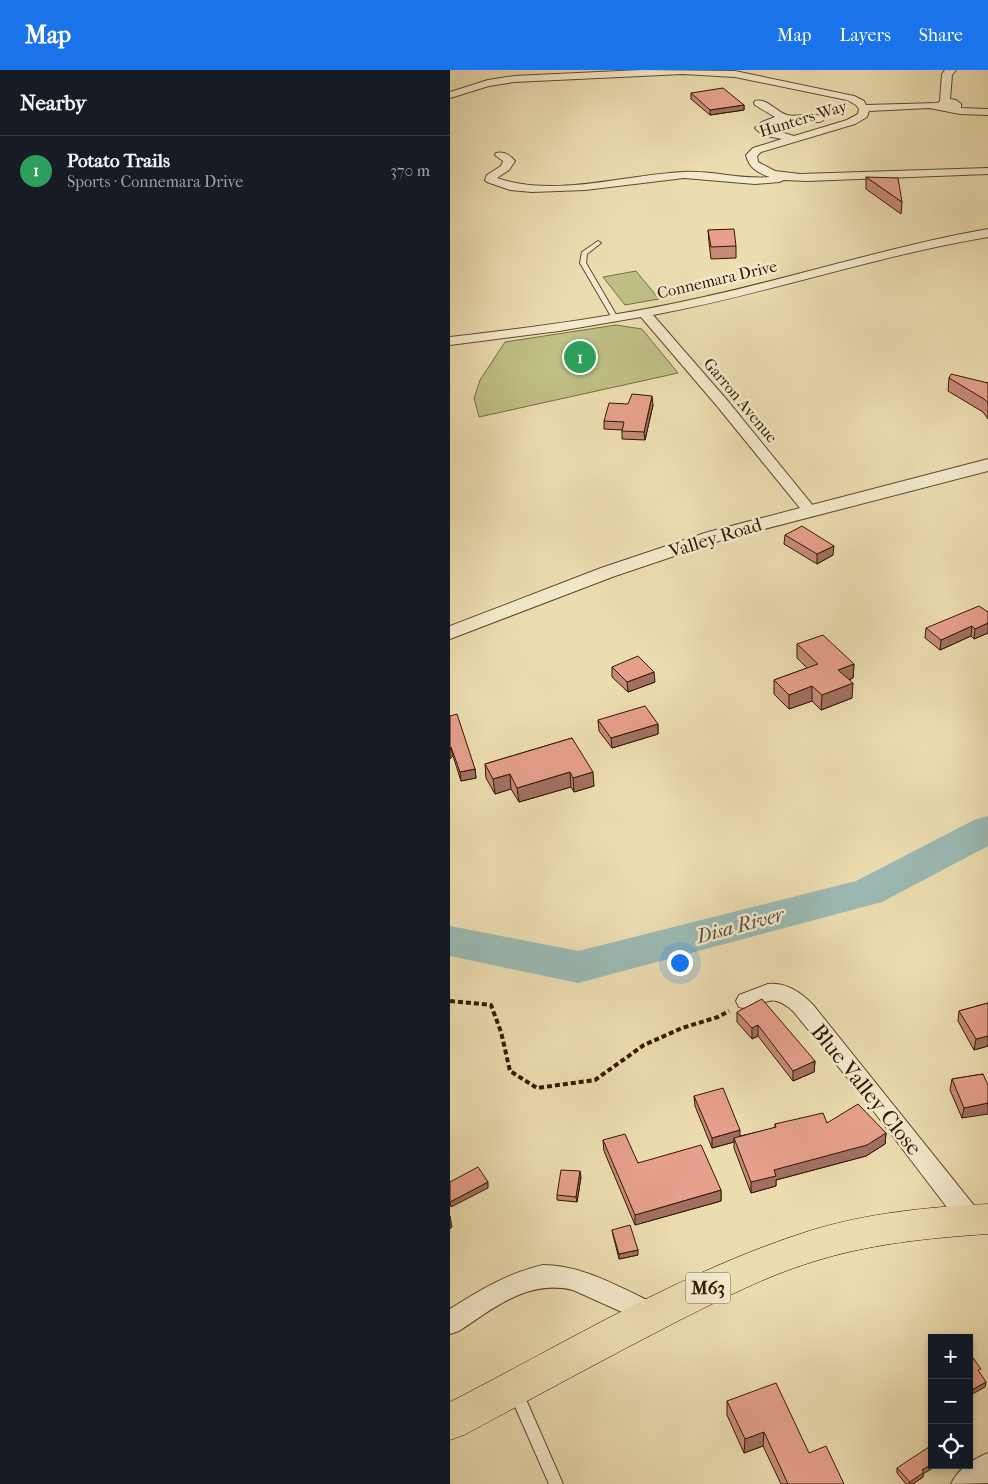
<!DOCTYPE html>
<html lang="en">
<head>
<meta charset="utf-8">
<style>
	body { margin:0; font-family:"IM FELL French Canon",serif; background:#20242c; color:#f1f3f6 }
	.controls { position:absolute; right:15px; bottom:15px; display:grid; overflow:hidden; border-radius:0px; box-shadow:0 2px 8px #0003 }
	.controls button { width:45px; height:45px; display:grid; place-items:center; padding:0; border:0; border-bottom:1px solid #363941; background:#171b24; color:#f1f3f6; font:25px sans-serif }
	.you { position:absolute; left:229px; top:892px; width:18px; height:18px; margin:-12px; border:4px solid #fff; border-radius:50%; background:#1a73e8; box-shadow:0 0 0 8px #1a73e833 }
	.badge { display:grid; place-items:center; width:32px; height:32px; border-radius:50%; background:#1a73e8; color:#fff; font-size:16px; font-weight:700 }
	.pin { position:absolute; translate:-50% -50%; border:2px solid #fff; box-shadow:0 1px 5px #0006 }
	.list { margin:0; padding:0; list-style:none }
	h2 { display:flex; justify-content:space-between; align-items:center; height:65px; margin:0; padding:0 20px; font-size:21px }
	h2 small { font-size:16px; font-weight:400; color:#9ea1a6 }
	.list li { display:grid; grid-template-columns:32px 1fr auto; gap:15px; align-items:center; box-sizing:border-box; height:70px; padding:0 20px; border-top:1px solid #363941 }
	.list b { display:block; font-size:19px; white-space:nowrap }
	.list p { margin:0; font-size:16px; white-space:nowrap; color:#9ea1a6 }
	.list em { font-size:16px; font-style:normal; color:#9ea1a6 }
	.icon { flex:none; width:28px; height:28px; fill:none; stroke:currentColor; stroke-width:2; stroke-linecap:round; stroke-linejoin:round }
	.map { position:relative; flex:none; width:538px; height:1414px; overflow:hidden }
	header { display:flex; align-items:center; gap:30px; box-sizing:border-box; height:70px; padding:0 25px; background:#1a73e8; color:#fff }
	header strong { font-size:24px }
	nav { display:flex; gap:28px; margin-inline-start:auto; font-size:18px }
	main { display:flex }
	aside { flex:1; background:#171b24 }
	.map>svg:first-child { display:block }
</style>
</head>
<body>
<header>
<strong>Map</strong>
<nav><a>Map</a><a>Layers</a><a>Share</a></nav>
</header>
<main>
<aside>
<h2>Nearby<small></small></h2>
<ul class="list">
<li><span class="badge" style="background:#2e9e5b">1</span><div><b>Potato Trails</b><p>Sports · Connemara Drive</p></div><em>370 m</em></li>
</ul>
</aside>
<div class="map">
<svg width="538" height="1414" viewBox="0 0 538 1414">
	<rect width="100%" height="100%" fill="#ecddb1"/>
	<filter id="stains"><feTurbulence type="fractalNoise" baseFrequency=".004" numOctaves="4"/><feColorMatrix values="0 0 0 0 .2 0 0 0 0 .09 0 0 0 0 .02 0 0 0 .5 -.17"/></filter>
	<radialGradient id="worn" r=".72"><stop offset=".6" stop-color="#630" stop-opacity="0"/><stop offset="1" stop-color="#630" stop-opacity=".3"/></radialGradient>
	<path fill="#bfbf86" stroke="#786c43" d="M186,201L209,229L175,235L153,207Z
		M166,255L192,259L228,303L29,347L24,328L30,310L55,272Z"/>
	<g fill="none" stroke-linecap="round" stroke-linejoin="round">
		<path fill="#9bbab4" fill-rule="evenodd" d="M538,746V776L432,832L128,913L0,886V856L128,881L406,811L524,750Z"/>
		<defs>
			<path id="service" d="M148,171L151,173L137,184L136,193L168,248L165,250L162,248L130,193L132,182Z
				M66,1316L71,1318L113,1414H99L59,1323L61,1318Z"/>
			<path id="minor" d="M191,0L285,1L404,26L414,31L416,35L488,33L490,31L492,4L495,0H506L502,5L500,29L506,30L511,34V38L538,39V45L510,44L479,38L419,41L417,47L405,54L311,82L307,86L308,92L325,101L350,104L538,98V104L357,111L334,110L329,112L305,114L234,108L135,120L82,122L60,120L37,112L35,110L37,105L51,96L53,91L45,85L46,83C54,81 60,85 65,91L59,100L47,108C106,128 172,105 233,102C262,100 291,110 320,107C308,103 299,98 296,85L303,78L332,69C322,67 312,66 305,58L312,52L325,47L305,35L304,33L305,31C318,28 326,42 337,45C348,48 366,40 375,49L370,52H335L317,58L344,66L397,50L408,44L409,39L406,35L397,30L285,7L233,4L64,12L39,16L0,28V22L38,10L64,6Z
				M538,159V167C425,186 316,224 203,245L277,330L364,437L367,440L364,443H354L267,336L191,247L109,261L0,275V267C85,257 171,246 254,227C349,206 442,176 538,159Z
				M318,914C337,912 352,923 364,936L530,1143L533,1150L530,1157L521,1160L512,1157L409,1022L343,941C315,916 313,944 289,937L286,931L289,925Z
				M93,1195C135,1195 174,1220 212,1237L216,1245L212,1253L203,1256L123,1220C78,1209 44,1238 9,1261L0,1264V1239C30,1220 58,1203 93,1195Z
				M538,1383V1413L501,1414C508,1399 523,1389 538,1383Z"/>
			<path id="tertiary" d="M538,389V401L272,470L165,506L0,569V556L151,498L258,462Z"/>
			<path id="primary" d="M538,1134V1164C478,1168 417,1174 359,1193C314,1207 270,1230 228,1251C156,1288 85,1327 14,1365L0,1370V1332C117,1272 233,1201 359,1161C417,1143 478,1137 538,1134Z"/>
		</defs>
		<use href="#service" stroke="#60492c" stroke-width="2"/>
		<use href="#minor" stroke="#60492c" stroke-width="2"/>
		<use href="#tertiary" stroke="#60492c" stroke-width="2"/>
		<use href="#primary" stroke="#321800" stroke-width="1"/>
		<path stroke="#321800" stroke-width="4" stroke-dasharray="5 3" stroke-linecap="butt" d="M0,931L41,935L51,962L60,1001L87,1018L145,1010L194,975L232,958L268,947L279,941"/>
		<use href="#service" fill="#f3e9cc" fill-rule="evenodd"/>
		<use href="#minor" fill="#f3e9cc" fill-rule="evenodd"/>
		<use href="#tertiary" fill="#f3e9cc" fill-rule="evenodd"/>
		<use href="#primary" fill="#ecddb1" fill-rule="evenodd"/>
	</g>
	<path fill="#c68a79" stroke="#321800" d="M241,23L294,35V40L260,45L241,29Z
		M416,107L452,132L451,144L416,119Z
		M258,160L286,176V188L261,189L259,172Z
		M499,308L538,313V349L533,342L498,321Z
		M203,335L195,370L172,369V360L154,359V351Z
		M335,465L383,485L367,494L334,474Z
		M538,542V563L524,569L521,566L490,580L475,568L476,558Z
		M347,574L404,594L403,608L399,610L402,628L371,640L362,631L339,639L324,624V610L357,598L347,588Z
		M162,597L205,612L178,622L162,607Z
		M0,646L25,699L26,708L11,711L3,686L0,689Z
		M148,650L208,654V664L162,678L149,661Z
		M122,668L144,716L124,722L121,717L69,732L61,719L45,724L36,708L35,694Z
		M538,933V976L524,980L508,951L509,941Z
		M287,942L365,991L364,1002L343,1011L308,966L302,969L287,952Z
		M533,1004L512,1048L500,1020L502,1009Z
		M244,1026L290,1066L325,1058V1054L377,1053L436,1063L435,1074L416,1086L326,1110V1116L301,1123L284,1078V1072L262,1078L245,1036Z
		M153,1070L188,1093L271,1120V1131L185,1155L154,1081Z
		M131,1107L127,1132L107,1130V1125Z
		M162,1160L188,1185L169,1189L163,1165Z
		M277,1331L394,1414H331L313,1376L294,1383L277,1345Z
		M447,1398L473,1404V1407L463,1414H456L447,1403Z"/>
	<path fill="#a17063" stroke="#321800" d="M294,35V40L260,45V40Z
		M202,326L203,335L195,370L194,362Z
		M384,476L383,485L367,494V484Z
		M538,553V563L524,569L525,559Z
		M522,556L521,566L490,580L491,570Z
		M404,594L403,608L387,614L388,600Z
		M204,602L205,612L178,622L177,612Z
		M403,613L402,628L371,640L372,625Z
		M362,616V631L339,639V625Z
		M208,654V664L162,678L161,668Z
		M1,677L3,686L0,689V679Z
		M25,699L26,708L11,711L10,702Z
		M120,702L121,717L69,732L67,718Z
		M143,702L144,716L124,722L123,708Z
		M60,704L61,719L45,724L43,709Z
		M308,955V966L302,969V958Z
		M538,966V976L524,980L526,969Z
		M365,991L364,1002L343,1011V1001Z
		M538,1033V1044L512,1048L514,1038Z
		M290,1060V1070L284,1068V1072L262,1078V1068Z
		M436,1063L435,1074L416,1086L326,1110V1116L301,1123V1112L324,1100Z
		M130,1101L131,1107L127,1132L126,1127Z
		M38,1112V1118L1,1137L0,1132Z
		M271,1120V1131L185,1155V1145Z
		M0,1146L2,1157L0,1159Z
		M188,1180V1185L169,1189V1184Z
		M536,1312L535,1317L519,1326L520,1321Z
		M314,1362L313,1376L294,1383L295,1369Z
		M482,1394V1395H488L473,1404V1407L463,1414H459L460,1412L472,1400Z"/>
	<path fill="#e6a08d" stroke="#321800" d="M273,18L294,35L260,40L241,23Z
		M416,107L448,108L452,132Z
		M284,159L286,176L261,177L258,160Z
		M501,304L538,313V333L534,329L499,308Z
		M182,324L202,326L194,362L172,361L174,352L154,351L159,333L178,334Z
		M352,456L384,476L367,484L335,465Z
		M529,536L538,542V553L525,559L522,556L491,570L476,558Z
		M373,565L404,594L388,600L403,613L372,625L362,616L339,625L324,610L368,594L347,574Z
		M188,586L204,602L177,612L162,597Z
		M195,636L208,654L161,668L148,650Z
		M7,644L25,699L10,702L1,677L0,679V646Z
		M122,668L143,702L123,708L120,702L67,718L60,704L43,709L35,694Z
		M312,929L365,991L343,1001L308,955L302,958L287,942Z
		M538,933V966L526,969L509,941Z
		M533,1004L538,1015V1033L514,1038L502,1009Z
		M273,1018L290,1060L262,1068L244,1026Z
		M408,1034L436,1063L417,1075L324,1100L326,1106L301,1112L284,1068L326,1057L325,1054L373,1043L377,1053Z
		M175,1064L188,1093L251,1075L271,1120L185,1145L153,1070Z
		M28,1097L38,1112L0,1132V1112Z
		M111,1100L130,1101L126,1127L107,1125Z
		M180,1155L188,1180L169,1184L162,1160Z
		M521,1285L531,1299L528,1300L536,1312L520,1321L519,1286Z
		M326,1313L359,1383L376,1376L394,1414H338L314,1362L295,1369L277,1331Z
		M482,1375V1394L472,1400L474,1402L460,1412L447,1398Z"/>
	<g text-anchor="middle" stroke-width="5" stroke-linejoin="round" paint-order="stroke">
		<g font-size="16" fill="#321800" stroke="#f3e9cc">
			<text transform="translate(353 48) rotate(-17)" y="6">Hunters Way</text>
			<text transform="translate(267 209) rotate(-13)" y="6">Connemara Drive</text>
			<text transform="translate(291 330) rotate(50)" y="6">Garron Avenue</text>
		</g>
		<rect fill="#f3e9cc" stroke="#6c573d" stroke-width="1" x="235.5" y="1202.5" width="45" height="31" rx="4"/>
		<g font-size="18" font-weight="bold" fill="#321800">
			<text x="258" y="1224">M63</text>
		</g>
		<g font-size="19" fill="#321800" stroke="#f3e9cc">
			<text transform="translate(265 467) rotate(-17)" y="7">Valley Road</text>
		</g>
		<g font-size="20" font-style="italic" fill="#57513f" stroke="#f3e9cc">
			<text transform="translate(290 855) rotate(-15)" y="7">Disa River</text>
		</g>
		<g font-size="22" fill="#321800" stroke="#f3e9cc">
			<text transform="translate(417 1019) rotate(51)" y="8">Blue Valley Close</text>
		</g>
	</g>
	<rect width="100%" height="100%" filter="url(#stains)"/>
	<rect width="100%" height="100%" fill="url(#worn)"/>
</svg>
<div class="controls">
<button>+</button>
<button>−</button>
<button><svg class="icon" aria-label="locate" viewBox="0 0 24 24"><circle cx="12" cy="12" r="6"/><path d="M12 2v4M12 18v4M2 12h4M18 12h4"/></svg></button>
</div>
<div class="you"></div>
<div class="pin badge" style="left:130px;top:287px;background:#2e9e5b">1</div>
</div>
</main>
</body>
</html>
